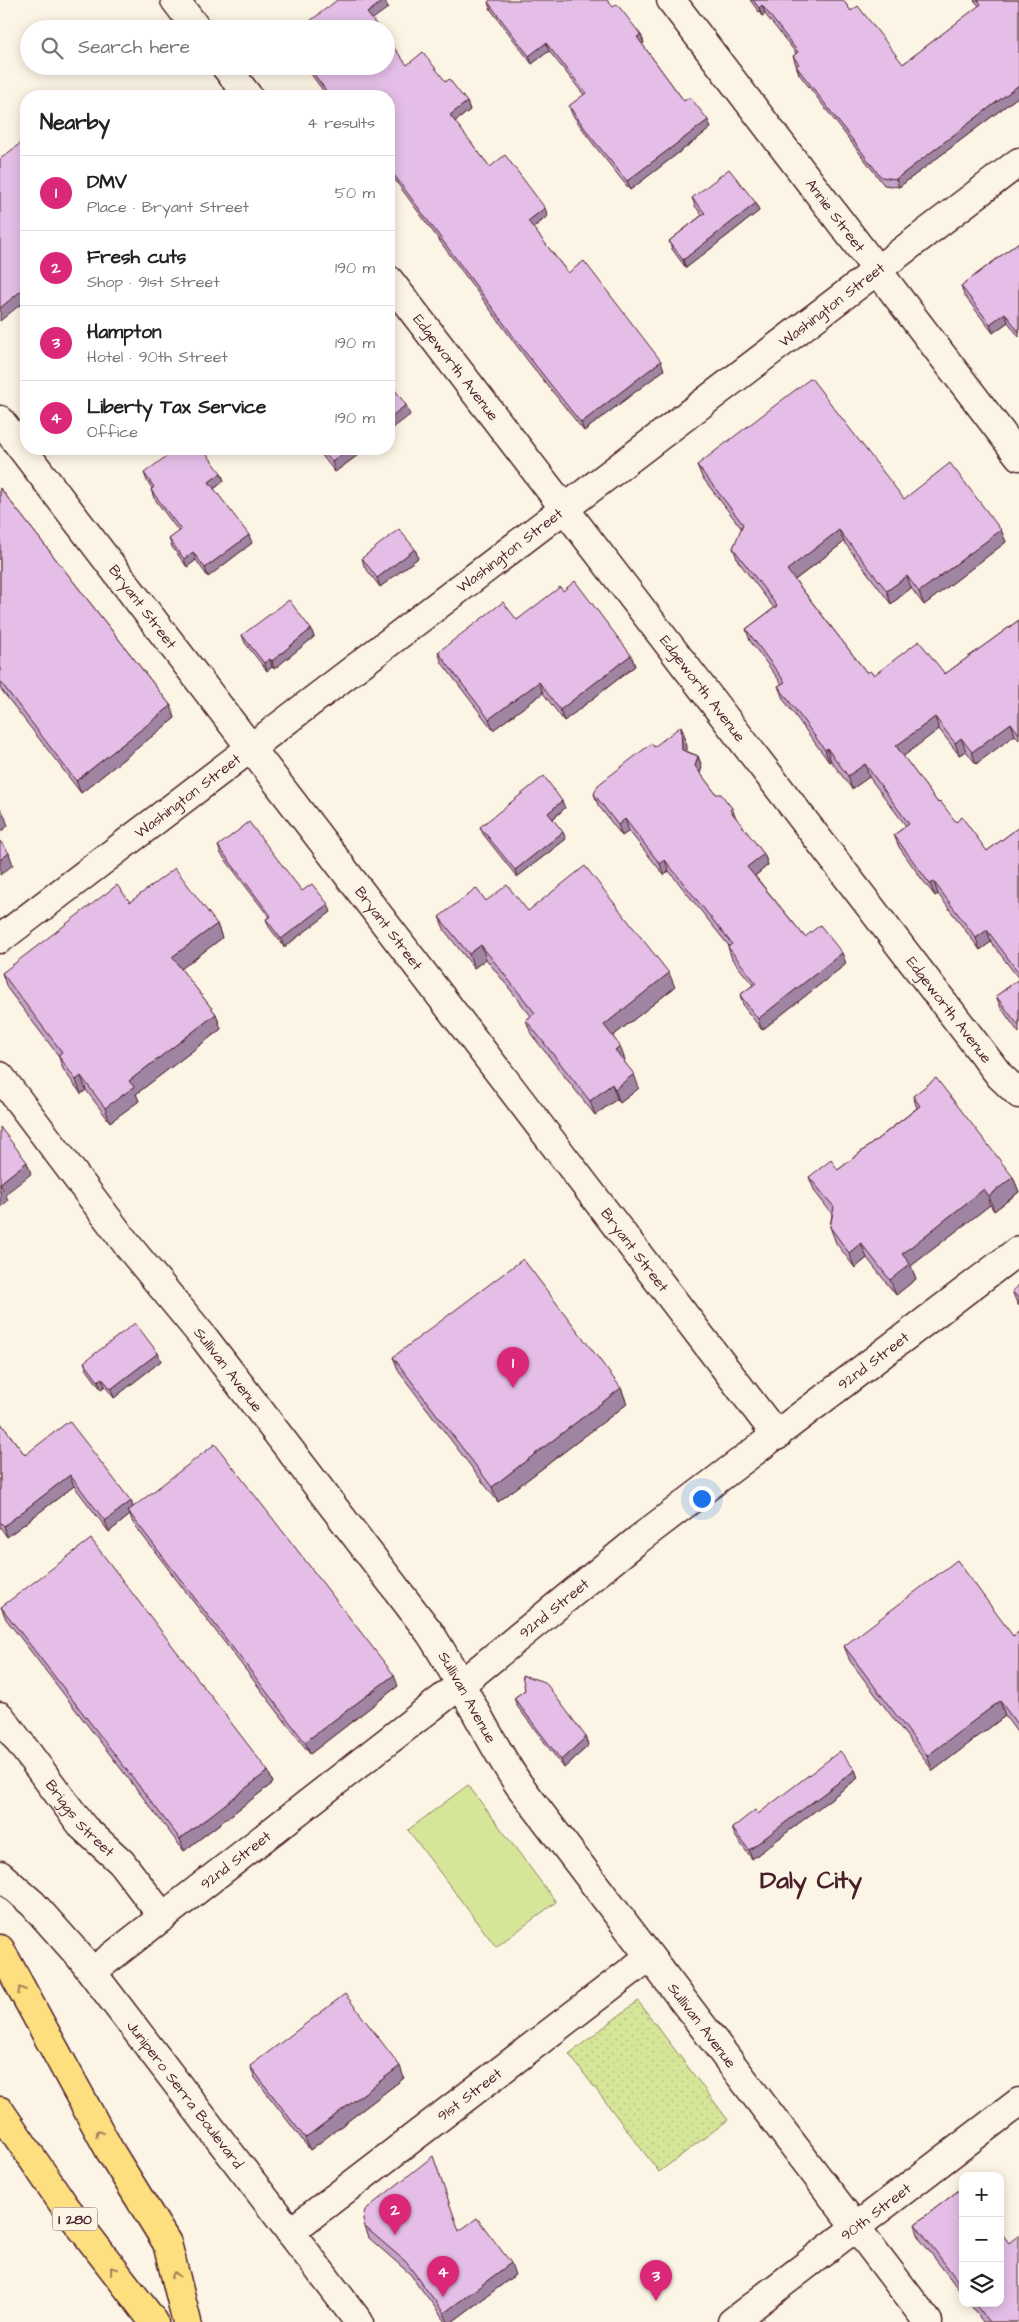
<!DOCTYPE html>
<html lang="en">
<head>
<meta charset="utf-8">
<style>
	body { margin:0; font-family:"Architects Daughter",sans-serif; background:#f6f6f6; color:#222 }
	.controls { position:absolute; right:15px; bottom:15px; display:grid; overflow:hidden; border-radius:10px; box-shadow:0 2px 12px #0003 }
	.controls button { width:45px; height:45px; display:grid; place-items:center; padding:0; border:0; border-bottom:1px solid #e0e0e0; background:#fff; color:#222; font:25px sans-serif }
	.you { position:absolute; left:701px; top:1498px; width:18px; height:18px; margin:-12px; border:4px solid #fff; border-radius:50%; background:#1a73e8; box-shadow:0 0 0 8px #1a73e833 }
	.badge { display:grid; place-items:center; width:32px; height:32px; border-radius:50%; background:#db2777; color:#fff; font-size:16px; font-weight:700 }
	.pin { position:absolute; translate:-50% -41px; filter:drop-shadow(0 1px 2px #0008) }
	.pin::after { content:''; position:absolute; top:26px; width:18px; height:15px; background:inherit; clip-path:polygon(0 0,100% 0,50% 100%) }
	.list { margin:0; padding:0; list-style:none }
	h2 { display:flex; justify-content:space-between; align-items:center; height:65px; margin:0; padding:0 20px; font-size:21px }
	h2 small { font-size:16px; font-weight:400; color:#767676 }
	.list li { display:grid; grid-template-columns:32px 1fr auto; gap:15px; align-items:center; box-sizing:border-box; height:75px; padding:0 20px; border-top:1px solid #e0e0e0 }
	.list b { display:block; font-size:19px; white-space:nowrap }
	.list p { margin:0; font-size:16px; white-space:nowrap; color:#767676 }
	.list em { font-size:16px; font-style:normal; color:#767676 }
	.icon { flex:none; width:28px; height:28px; fill:none; stroke:currentColor; stroke-width:2; stroke-linecap:round; stroke-linejoin:round }
	.map { position:relative; flex:none; width:1019px; height:2322px; overflow:hidden }
	.search { position:absolute; background:#fff; box-shadow:0 2px 12px #0003; left:20px; top:20px; width:375px; height:55px; display:flex; align-items:center; gap:12px; box-sizing:border-box; padding:0 18px; border-radius:28px; color:#767676; font-size:19px }
	.panel { position:absolute; background:#fff; box-shadow:0 2px 12px #0003; left:20px; top:90px; width:375px; height:365px; border-radius:20px }
	.map>svg:first-child { display:block }
</style>
</head>
<body>
<div class="map">
<svg width="1019" height="2322" viewBox="0 0 1019 2322">
	<defs>
		<pattern id="grass-dots" width="8" height="8" patternUnits="userSpaceOnUse" patternTransform="scale(1.25)"><rect width="8" height="8" fill="#d6e699"/><path d="M2 2h.1M6 6h.1" fill="none" stroke="#b9c584" stroke-width="1.8" stroke-linecap="round"/></pattern>
	</defs>
	<rect width="100%" height="100%" fill="#fcf5e5"/>
	<filter id="ink" filterUnits="userSpaceOnUse"><feTurbulence type="fractalNoise" baseFrequency=".02" numOctaves="2"/><feDisplacementMap in="SourceGraphic" scale="10" xChannelSelector="R" yChannelSelector="G"/><feConvolveMatrix kernelMatrix="1 2 1 2 8 2 1 2 1" color-interpolation-filters="sRGB"/></filter>
	<g filter="url(#ink)">
		<path fill="url(#grass-dots)" stroke="#908262" d="M638,2001L728,2120L659,2172L569,2054Z"/>
		<path fill="#d6e699" stroke="#908262" d="M468,1785L556,1902L496,1947L408,1830Z"/>
		<g fill="none" stroke-linecap="round" stroke-linejoin="round">
			<defs>
				<g id="minor">
					<path d="M175,0L197,29"/>
					<path id="s1" d="M671,0L1019,456"/>
					<path d="M225,66L248,96"/>
					<path id="s2" d="M389,280L1000,1076L1019,1094"/>
					<path id="s3" d="M0,420L777,1436"/>
					<path id="s4" d="M0,1076L129,1247L205,1339L430,1633C462,1682 486,1736 519,1785L928,2322"/>
					<path id="s5" d="M0,1716L83,1827L121,1862L163,1917"/>
					<path id="s6" d="M92,1972L461,1684L639,1539L1019,1250"/>
					<path id="s7" d="M290,2232L649,1957"/>
					<path id="s8" d="M732,2322L1019,2102"/>
				</g>
				<g id="tertiary">
					<path id="s9" d="M0,939L1019,162"/>
				</g>
				<g id="secondary">
					<path id="s10" d="M0,1875L33,1904L81,1958L359,2322"/>
				</g>
				<path id="motorway" d="M0,1949L110,2151L167,2243L187,2322
					M0,2111L64,2205L154,2322"/>
			</defs>
			<use href="#minor" stroke="#4a1f2b" stroke-width="31"/>
			<use href="#tertiary" stroke="#4a1f2b" stroke-width="31"/>
			<use href="#secondary" stroke="#4a1f2b" stroke-width="31"/>
			<use href="#motorway" stroke="#4a1f2b" stroke-width="31"/>
			<use href="#minor" stroke="#fcf5e5" stroke-width="28"/>
			<use href="#tertiary" stroke="#fcf5e5" stroke-width="28"/>
			<use href="#secondary" stroke="#fcf5e5" stroke-width="28"/>
			<use href="#motorway" stroke="#fedf80" stroke-width="28"/>
		</g>
		<path fill="#c4a3c7" stroke="#4a1f2b" d="M750,0H843L851,11L903,64L979,6L974,0H1019V96L899,187L884,185L799,74L793,56L796,53L765,14L762,16Z
			M488,2L613,7L641,35L644,43L642,44L684,101L711,128L630,190L594,145L572,114L569,106L584,95L549,51L532,64L491,10Z
			M407,65L446,82L467,102L470,110L455,122L490,167L548,216L533,228L568,273L664,370L584,431L528,361L389,172V96H327L305,66H386Z
			M692,198L756,203L759,211L686,268L672,249L669,241L702,215L695,206Z
			M1019,242V337L1008,322L993,333L964,295L961,286Z
			M317,449H366L335,472Z
			M697,465L904,499L1001,530L1006,542L924,605L911,588L891,604L844,542L795,580L867,673L874,675L945,674L1019,620V740L1015,735L976,764L966,751L959,755L939,729L903,756L938,803L956,822L987,851L1019,827V1033L1001,1008L996,996L1019,979L991,942L980,950L938,894L935,896L921,878L899,847L894,835L906,826L869,777L852,789L831,761L829,762L783,699L778,686L782,684L750,641L746,629L774,608L738,561L733,548L742,529L702,477Z
			M144,473H221L224,481L214,489L252,543L208,577L196,560L187,567L172,547L169,539L179,532L154,498L151,490L152,488L147,481Z
			M0,488L171,706L175,718L81,793L0,688Z
			M415,549L418,558L380,587L364,566L362,558Z
			M563,591L631,655L635,666L564,721L543,693L493,730L442,663L438,652L517,620Z
			M311,629L314,637L274,669L272,667L267,671L245,643L242,635Z
			M685,737L686,751L698,756L702,767L700,773L716,794L764,854L768,865L755,876L805,937L842,953L846,964L762,1030L744,1007L740,995L753,985L732,959L728,947L729,946L669,871L664,875L629,831L622,836L598,805L594,794L654,747Z
			M565,808L553,819L566,839L517,877L483,834L480,827Z
			M218,846L302,891L331,912L284,947L269,927L266,919L269,917L221,854Z
			M486,901L528,911L675,987L613,1036L625,1060L624,1061L639,1088L620,1103L617,1099L595,1115L531,1034L526,1020L531,1016L486,959L474,968L445,931L439,917Z
			M130,902L217,924L222,938L181,969L216,1014L221,1029L136,1094L139,1101L110,1122L86,1090L81,1094L63,1069L58,1055L7,988L2,973Z
			M913,1096L1013,1177L1019,1192L994,1211L990,1205L911,1266L916,1279L896,1295L867,1258L855,1268L836,1243L830,1227L832,1214L815,1192L809,1177L838,1170L917,1108Z
			M1019,1285V1306L1017,1303L1012,1291Z
			M158,1353L161,1361L114,1398L105,1386L101,1389L87,1370L84,1362Z
			M393,1357L621,1388L627,1404L498,1502L399,1372Z
			M0,1422L25,1455L131,1501L133,1507L398,1686L310,1754L133,1523L130,1515L109,1532L74,1486L7,1537L0,1527Z
			M1,1607L268,1771L273,1783L184,1851L6,1619Z
			M1019,1632V1735L1005,1716L933,1771L850,1661L844,1646L1013,1636Z
			M525,1690L586,1737L589,1745L564,1768L517,1706L514,1698Z
			M855,1770L858,1778L752,1859L735,1836L732,1828L758,1814Z
			M250,2066L404,2078L310,2150L255,2078Z
			M963,2187V2295L919,2238L915,2224Z
			M365,2227L459,2231L515,2275L452,2322H446L410,2274L369,2238Z
			M1009,2243L1019,2322H983L969,2303H1000Z"/>
		<path fill="#a085a2" stroke="#4a1f2b" d="M384,0H385L388,8L370,21L367,13Z
			M762,5L765,14L762,16L759,8Z
			M641,35L644,43L640,46L637,37Z
			M546,43L549,51L532,64L529,56Z
			M1019,85V96L899,187L896,179Z
			M467,102L470,110L453,123L450,115Z
			M708,120L711,128L630,190L627,181Z
			M756,203L759,211L686,268L683,260Z
			M545,208L548,216L531,229L528,221Z
			M26,287V300L0,321V308Z
			M1005,313L1008,322L993,333L990,324Z
			M661,361L664,370L584,431L581,423Z
			M406,405L410,415L389,431V418Z
			M349,449H366L335,472L332,462Z
			M221,473L224,481L212,490L209,482Z
			M839,530L844,542L792,582L787,570Z
			M1001,530L1006,542L924,605L919,592Z
			M249,535L252,543L208,577L205,568Z
			M415,549L418,558L380,587L377,578Z
			M193,552L196,560L187,567L184,559Z
			M907,576L911,588L891,604L887,591Z
			M311,629L314,637L274,669L272,661Z
			M631,655L635,666L564,721L560,710Z
			M270,659L272,667L267,671L264,663Z
			M539,682L543,693L493,730L489,719Z
			M171,706L175,718L81,793L76,781Z
			M935,717L939,729L900,759L896,746Z
			M1011,723L1015,735L976,764L972,752Z
			M681,726L685,737L687,761L682,750Z
			M961,738L966,751L959,755L955,743Z
			M827,748L831,761L829,762L825,750Z
			M698,756L702,767L699,777L695,766Z
			M865,764L869,777L852,789L848,776Z
			M562,801L565,808L551,820L548,813Z
			M732,808L737,820L730,810Z
			M4,814L8,826L0,832V817Z
			M625,819L629,831L622,836L618,825Z
			M563,832L566,839L517,877L515,870Z
			M9,853L13,865L0,875V860Z
			M764,854L768,865L751,879L747,867Z
			M665,860L669,871L664,875L660,864Z
			M934,882L938,894L935,896L930,884Z
			M328,904L331,912L284,947L281,939Z
			M217,924L222,938L177,972L172,957Z
			M987,930L991,942L980,950L976,938Z
			M481,945L486,959L474,968L469,954Z
			M842,953L846,964L762,1030L758,1019Z
			M669,973L675,987L609,1039L604,1025Z
			M216,1014L221,1029L136,1094L139,1101L110,1122L105,1108L129,1081Z
			M620,1046L625,1060L620,1064L615,1050Z
			M634,1074L639,1088L620,1103L615,1089Z
			M81,1076L86,1090L81,1094L76,1080Z
			M612,1084L617,1099L595,1115L590,1101Z
			M27,1162L31,1174L8,1192L6,1195L8,1201L0,1207V1184L4,1180Z
			M1013,1177L1019,1192L994,1211L989,1196Z
			M984,1189L990,1205L911,1266L916,1279L896,1295L890,1280L902,1254Z
			M861,1243L867,1258L855,1268L849,1253Z
			M158,1353L161,1361L114,1398L111,1389Z
			M102,1378L105,1386L101,1389L98,1381Z
			M621,1388L627,1404L498,1502L492,1487Z
			M70,1475L74,1486L7,1537L4,1526Z
			M131,1501L135,1512L128,1511L130,1515L109,1532L105,1521Z
			M394,1675L398,1686L310,1754L305,1742Z
			M1000,1701L1005,1716L933,1771L927,1756Z
			M586,1737L589,1745L564,1768L561,1760Z
			M855,1770L858,1778L752,1859L749,1850Z
			M268,1771L273,1783L184,1851L180,1839Z
			M400,2066L404,2078L310,2150L305,2138Z
			M511,2263L515,2275L452,2322H448L444,2313Z"/>
		<path fill="#e4bee7" stroke="#4a1f2b" d="M337,0H384L367,13L380,29H300Z
			M490,0H607L613,7L617,4L641,35L637,37L684,101L690,97L708,120L627,181L591,137L569,106L586,93L546,43L529,56L488,2Z
			M753,0H843L851,11L858,6L903,64L981,4L978,0H1019V85L896,179L881,177L796,66L799,64L793,56L798,52L762,5L759,8Z
			M386,37L407,65L423,52L446,82L449,79L467,102L450,115L490,167L505,155L545,208L528,221L568,273L584,261L661,361L581,423L525,352L389,168V96H330L308,66H386Z
			M26,139V287L0,308V159Z
			M729,169L756,203L683,260L669,241L705,213L692,198Z
			M1019,242V332L1005,313L990,324L961,286Z
			M811,378L904,499L950,463L1001,530L919,592L907,576L887,591L839,530L787,570L867,673L870,671L874,675L919,641L945,674L1019,620V734L1011,723L972,752L961,738L955,743L935,717L896,746L938,803L940,801L956,822L962,817L987,851L1019,827V973L987,930L976,938L934,882L930,884L894,835L909,824L865,764L848,776L827,748L825,750L778,686L785,682L746,629L777,606L733,548L743,524L697,465Z
			M389,382L406,405L389,418Z
			M176,449H203L221,473L209,482L249,535L205,568L193,552L184,559L169,539L181,530L151,490L154,487L144,473Z
			M321,449H349L332,462Z
			M0,488L171,706L76,781L0,681Z
			M399,529L415,549L377,578L362,558Z
			M575,581L631,655L560,710L539,682L489,719L438,652L503,602L517,620L560,587L563,591Z
			M289,600L311,629L272,661L270,659L264,663L242,635Z
			M681,726L682,750L698,756L695,766L716,794H721L732,808L730,810L764,854L747,867L805,937L820,925L842,953L758,1019L740,995L756,983L728,947L732,944L665,860L660,864L625,819L618,825L594,794L598,785L652,743L654,747Z
			M544,776L562,801L548,813L563,832L515,870L480,827Z
			M0,808L4,814L0,817Z
			M249,822L302,891L312,884L328,904L281,939L266,919L271,916L218,846Z
			M0,841L9,853L0,860Z
			M585,866L669,973L604,1025L620,1046L615,1050L634,1074L615,1089L612,1084L590,1101L526,1020L535,1013L481,945L469,954L439,917L476,888L486,901L507,885L528,911Z
			M175,868L217,924L172,957L216,1014L129,1081L134,1087L105,1108L81,1076L76,1080L58,1055L62,1052L2,973L117,885L130,902Z
			M1019,979V1025H1018L996,996Z
			M936,1078L1013,1177L989,1196L984,1189L902,1254L910,1264L890,1280L861,1243L849,1253L830,1227L834,1207L809,1177L831,1160L838,1170L920,1106L913,1096Z
			M0,1127L27,1162L4,1180L0,1184Z
			M0,1184L3,1189L0,1192Z
			M523,1259L621,1388L492,1487L393,1357Z
			M1019,1285V1299L1012,1291Z
			M135,1323L158,1353L111,1389L102,1378L98,1381L84,1362Z
			M69,1421L131,1501L105,1521L70,1475L4,1526L0,1522V1422L25,1455Z
			M215,1444L394,1675L305,1742L128,1511Z
			M91,1539L268,1771L180,1839L1,1607Z
			M957,1560L1013,1636L1019,1632V1727L1000,1701L927,1756L844,1646Z
			M522,1675L545,1682L586,1737L561,1760L514,1698L525,1690Z
			M840,1751L855,1770L749,1850L732,1828L755,1810L758,1814Z
			M345,1994L400,2066L305,2138L250,2066Z
			M433,2156L459,2231L477,2218L511,2263L444,2313L406,2262L365,2227L363,2219L365,2210Z
			M963,2187V2288L915,2224Z
			M1000,2231L1009,2243L1019,2235V2322H989L974,2303H1000Z"/>
		<defs><path id="oneway-chevron" d="M-2-3.5L2.5 0L-2 3.5" fill="none" stroke-width="1.6" stroke-linecap="round" stroke-linejoin="round" transform="scale(1.25)"/></defs>
		<g stroke="#a47f56">
			<use href="#oneway-chevron" transform="translate(21 1990) rotate(-118)"/>
			<use href="#oneway-chevron" transform="translate(99 2133) rotate(-119)"/>
			<use href="#oneway-chevron" transform="translate(113 2270) rotate(-128)"/>
			<use href="#oneway-chevron" transform="translate(175 2275) rotate(-104)"/>
		</g>
	</g>
	<g text-anchor="middle" stroke-width="4" stroke-linejoin="round" paint-order="stroke">
		<rect fill="#fcf5e5" stroke="#7f5f63" stroke-width="1" x="52.5" y="2207.5" width="45" height="23" rx="4"/>
		<g font-size="14" font-weight="bold" fill="#4a1f2b">
			<text x="75" y="2224">I 280</text>
		</g>
		<g font-size="15" fill="#4a1f2b" stroke="#fcf5e5">
			<text dy="5" stroke="none"><textPath href="#s1" startOffset="271">Annie Street</textPath></text>
			<text dy="5" stroke="none"><textPath href="#s9" startOffset="1046">Washington Street</textPath></text>
			<text dy="5" stroke="none"><textPath href="#s2" startOffset="110">Edgeworth Avenue</textPath></text>
			<text dy="5" stroke="none"><textPath href="#s9" startOffset="641">Washington Street</textPath></text>
			<text dy="5" stroke="none"><textPath href="#s3" startOffset="235">Bryant Street</textPath></text>
			<text dy="5" stroke="none"><textPath href="#s2" startOffset="515">Edgeworth Avenue</textPath></text>
			<text dy="5" stroke="none"><textPath href="#s9" startOffset="236">Washington Street</textPath></text>
			<text dy="5" stroke="none"><textPath href="#s3" startOffset="640">Bryant Street</textPath></text>
			<text dy="5" stroke="none"><textPath href="#s2" startOffset="920">Edgeworth Avenue</textPath></text>
			<text dy="5" stroke="none"><textPath href="#s3" startOffset="1045">Bryant Street</textPath></text>
			<text dy="5" stroke="none"><textPath href="#s6" startOffset="992">92nd Street</textPath></text>
			<text dy="5" stroke="none"><textPath href="#s4" startOffset="372">Sullivan Avenue</textPath></text>
			<text dy="5" stroke="none"><textPath href="#s6" startOffset="588">92nd Street</textPath></text>
			<text dy="5" stroke="none"><textPath href="#s4" startOffset="778">Sullivan Avenue</textPath></text>
			<text dy="5" stroke="none"><textPath href="#s5" startOffset="130">Briggs Street</textPath></text>
			<text dy="5" stroke="none"><textPath href="#s6" startOffset="182">92nd Street</textPath></text>
			<text dy="5" stroke="none"><textPath href="#s4" startOffset="1182">Sullivan Avenue</textPath></text>
			<text dy="5" stroke="none"><textPath href="#s10" startOffset="288">Junipero Serra Boulevard</textPath></text>
			<text dy="5" stroke="none"><textPath href="#s7" startOffset="226">91st Street</textPath></text>
			<text dy="5" stroke="none"><textPath href="#s8" startOffset="181">90th Street</textPath></text>
		</g>
		<g font-size="25" font-weight="bold" fill="#4a1f2b" stroke="#fcf5e5">
			<text x="811" y="1888">Daly City</text>
		</g>
	</g>
</svg>
<div class="controls">
<button>+</button>
<button>−</button>
<button><svg class="icon" aria-label="layers" viewBox="0 0 24 24"><path d="M12 4l9 5-9 5-9-5zM3 14l9 5 9-5"/></svg></button>
</div>
<div class="you"></div>
<div class="pin badge" style="left:513px;top:1388px">1</div>
<div class="pin badge" style="left:395px;top:2235px">2</div>
<div class="pin badge" style="left:656px;top:2301px">3</div>
<div class="pin badge" style="left:443px;top:2297px">4</div>
<div class="search"><svg class="icon" aria-label="search" viewBox="0 0 24 24"><circle cx="10" cy="10" r="6"/><path d="M15 15l6 6"/></svg>Search here</div>
<section class="panel">
<h2>Nearby<small>4 results</small></h2>
<ul class="list">
<li><span class="badge">1</span><div><b>DMV</b><p>Place · Bryant Street</p></div><em>50 m</em></li>
<li><span class="badge">2</span><div><b>Fresh cuts</b><p>Shop · 91st Street</p></div><em>190 m</em></li>
<li><span class="badge">3</span><div><b>Hampton</b><p>Hotel · 90th Street</p></div><em>190 m</em></li>
<li><span class="badge">4</span><div><b>Liberty Tax Service</b><p>Office</p></div><em>190 m</em></li>
</ul>
</section>
</div>
</body>
</html>
